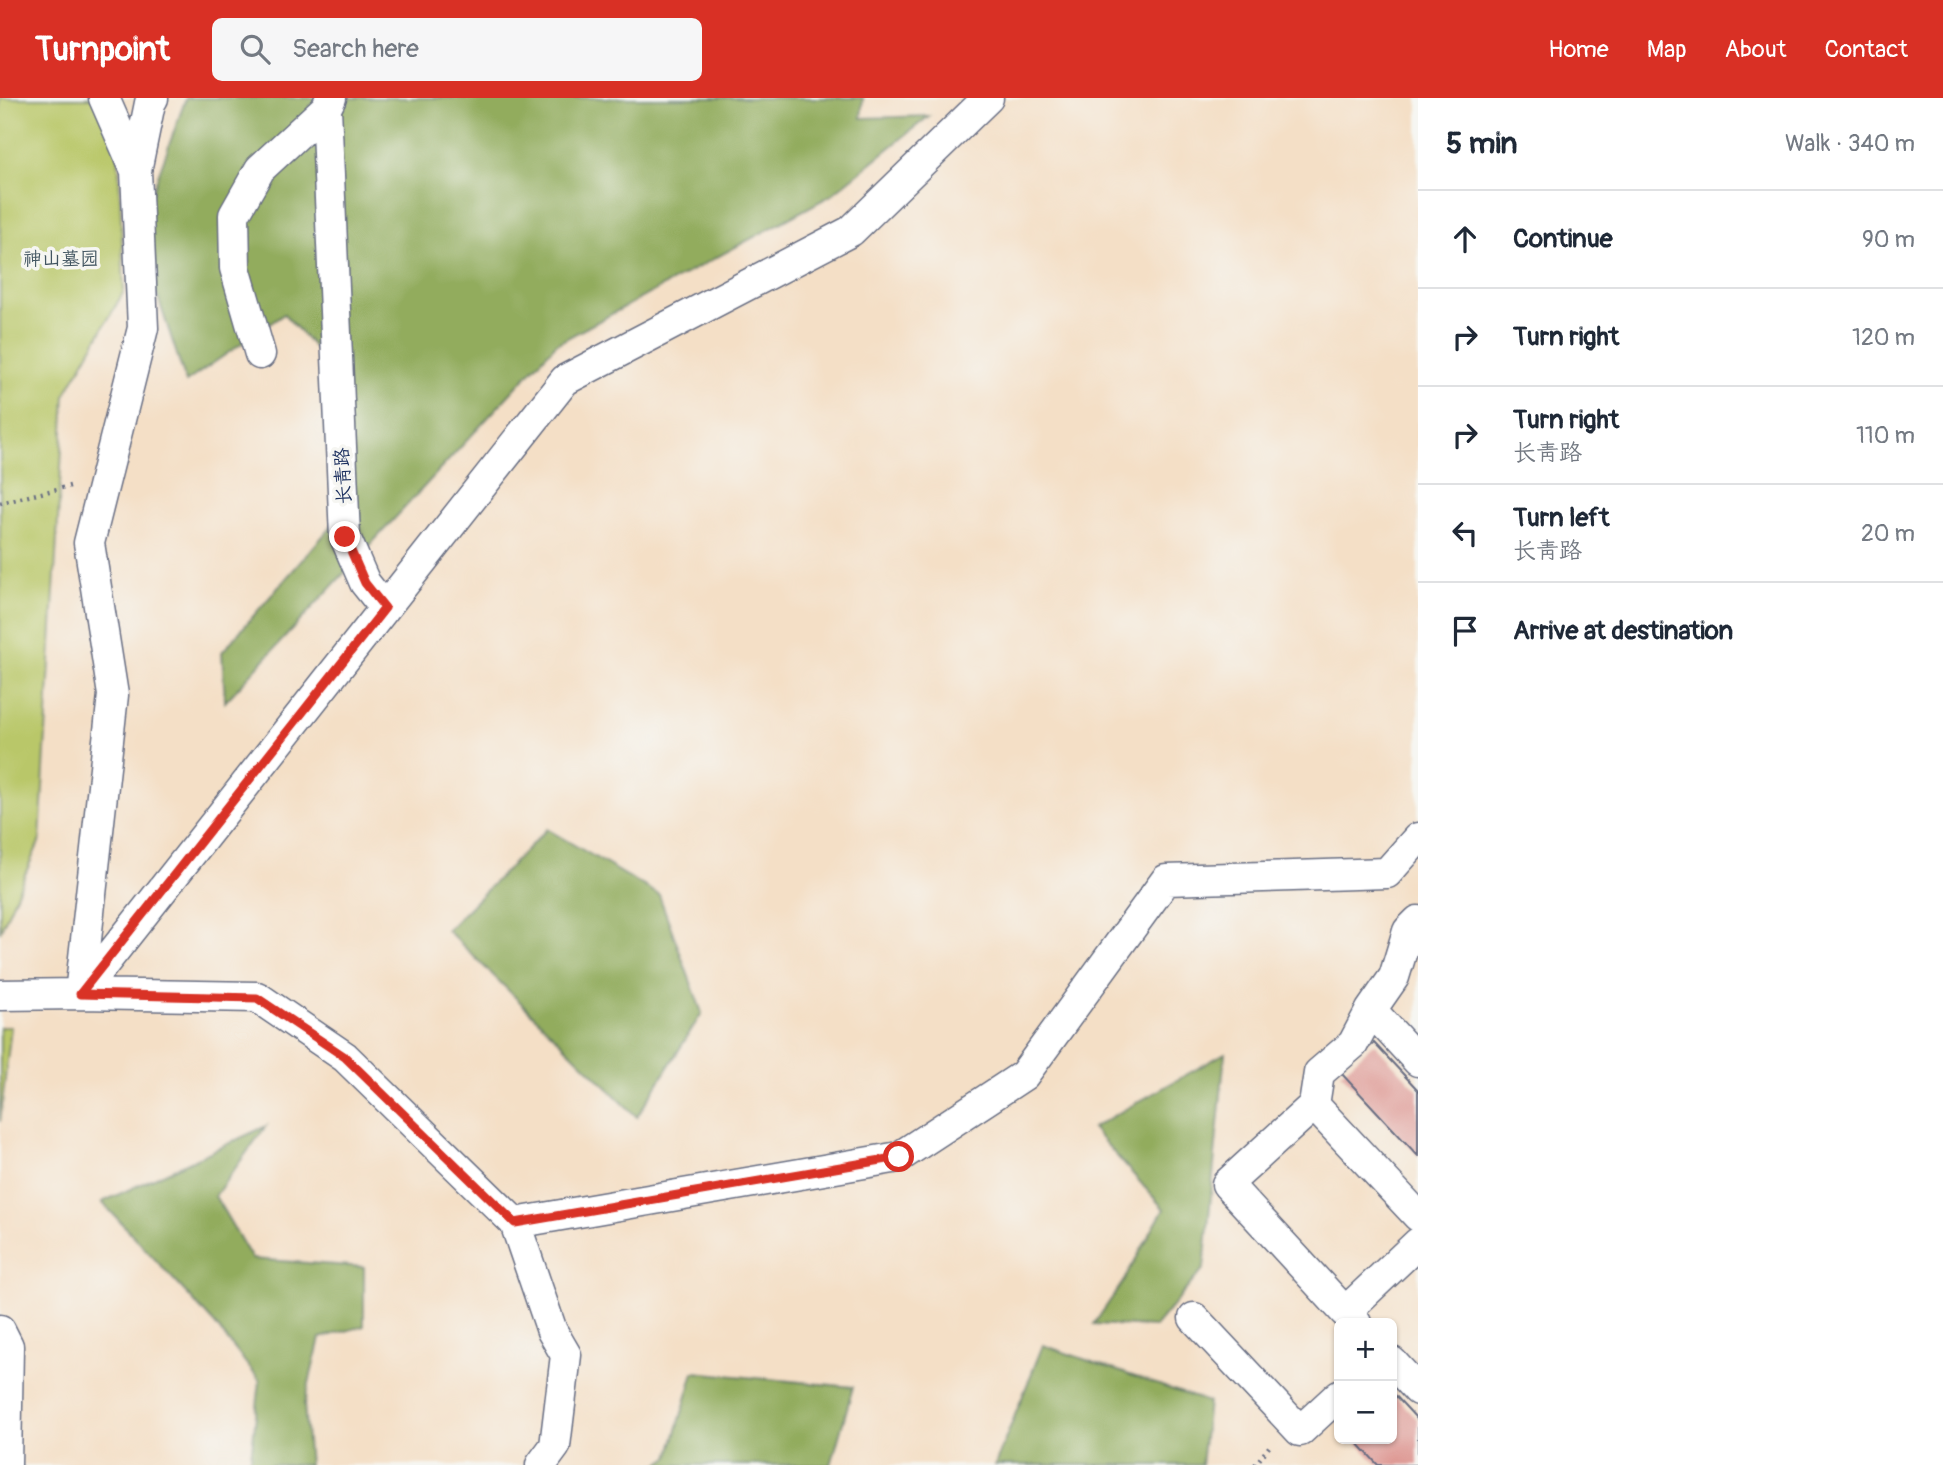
<!DOCTYPE html>
<html lang="en">
<head>
<meta charset="utf-8">
<style>
	body { margin:0; font-family:Pangolin,"LXGW WenKai TC",sans-serif; background:#f6f6f7; color:#1f2937 }
	.controls { position:absolute; right:21px; bottom:21px; display:grid; overflow:hidden; border-radius:10px; box-shadow:0 2px 5px #0004 }
	.controls button { width:63px; height:63px; display:grid; place-items:center; padding:0; border:0; border-bottom:2px solid #e0e1e3; background:#fff; color:#1f2937; font:35px sans-serif }
	.stop { position:absolute; width:21px; height:21px; margin:-16px; border:5px solid #d93025; border-radius:50%; background:#fff }
	.stop.end { background:#d93025; border-color:#fff; box-shadow:0 2px 7px #0008 }
	.list { margin:0; padding:0; list-style:none }
	h2 { display:flex; justify-content:space-between; align-items:center; height:91px; margin:0; padding:0 28px; font-size:30px }
	h2 small { font-size:23px; font-weight:400; color:#747a83 }
	.list li { display:grid; grid-template-columns:46px 1fr auto; gap:21px; align-items:center; box-sizing:border-box; height:98px; padding:0 28px; border-top:2px solid #e0e1e3 }
	.list b { display:block; font-size:26px; white-space:nowrap }
	.list p { margin:0; font-size:23px; white-space:nowrap; color:#747a83 }
	.list em { font-size:23px; font-style:normal; color:#747a83 }
	.icon { flex:none; width:38px; height:38px; fill:none; stroke:currentColor; stroke-width:2; stroke-linecap:round; stroke-linejoin:round }
	.map { position:relative; flex:none; width:1418px; height:1367px; overflow:hidden }
	header { display:flex; align-items:center; gap:42px; box-sizing:border-box; height:98px; padding:0 35px; background:#d93025; color:#fff }
	header strong { font-size:33px }
	nav { display:flex; gap:38px; margin-inline-start:auto; font-size:24px }
	.search { width:490px; height:63px; background:#f6f6f7; display:flex; align-items:center; gap:18px; box-sizing:border-box; padding:0 24px; border-radius:10px; color:#747a83; font-size:26px }
	main { display:flex }
	aside { flex:1; background:#fff }
	.map>svg:first-child { display:block }
</style>
</head>
<body>
<header>
<strong>Turnpoint</strong>
<div class="search"><svg class="icon" aria-label="search" viewBox="0 0 24 24"><circle cx="10" cy="10" r="6"/><path d="M15 15l6 6"/></svg>Search here</div>
<nav><a>Home</a><a>Map</a><a>About</a><a>Contact</a></nav>
</header>
<main>
<div class="map">
<svg width="1418" height="1367" viewBox="0 0 1418 1367">
	<rect width="100%" height="100%" fill="#f6f6f2"/>
	<filter id="ink" filterUnits="userSpaceOnUse"><feTurbulence type="fractalNoise" baseFrequency=".0143" numOctaves="2"/><feDisplacementMap in="SourceGraphic" scale="14" xChannelSelector="R" yChannelSelector="G"/><feConvolveMatrix kernelMatrix="1 2 1 2 8 2 1 2 1" color-interpolation-filters="sRGB"/></filter>
	<filter id="wash" filterUnits="userSpaceOnUse"><feTurbulence type="fractalNoise" baseFrequency=".00686" numOctaves="4" result="noise"/><feDisplacementMap in="SourceGraphic" scale="28" xChannelSelector="R" yChannelSelector="G"/><feGaussianBlur stdDeviation="1.57" result="paint"/><feColorMatrix in="noise" values="0 0 0 0 0 0 0 0 0 0 0 0 0 0 0 0 0 1.4 0 .05"/><feComposite in="paint" operator="in"/></filter>
	<g filter="url(#wash)">
		<rect width="100%" height="100%" fill="#f4dfc6"/>
		<path fill="#b9c769" stroke="#6a7b64" stroke-width="2" d="M0,0H116L124,193L65,297L40,742L0,834Z
			M0,929H11L0,1024Z"/>
		<path fill="#92ac5d" stroke="#566e5e" stroke-width="2" d="M186,0H863L861,20L929,18L830,98L556,246L225,604L222,554L343,415L346,284L284,216L186,284L137,136Z
			M547,731L659,797L702,915L637,1019L447,832Z
			M1225,955L1204,1170L1155,1229L1094,1226L1123,1184L1164,1111L1092,1030Z
			M266,1028L215,1098L252,1161L364,1169V1228L320,1240L304,1306L309,1367H250L260,1283L213,1224L102,1104Z
			M1043,1247L1208,1304L1201,1367H995Z
			M694,1274L853,1289L831,1367H657L669,1359Z"/>
		<g id="blocks">
			<path fill="#db8e89" d="M1374,945L1418,992V1058L1341,975Z
				M1392,1294L1418,1322V1367H1378L1354,1341H1392Z"/>
		</g>
	</g>
	<g filter="url(#ink)">
		<use href="#blocks" fill-opacity="0" stroke="#676d82" stroke-width="2"/>
		<g fill="none" stroke-linecap="round" stroke-linejoin="round">
			<defs>
				<path id="minor" d="M104,0L136,73
					M153,0L150,5L136,73L143,230L89,445L113,597L80,896L257,899L345,959L515,1125L899,1059L1024,977L1166,782L1387,775L1418,740
					M260,256L235,170L234,117L260,71L326,10
					M385,510L565,282L851,133L988,0
					M1418,823L1408,833L1394,879L1371,912L1353,946L1319,975L1314,1007L1418,1118
					M0,897L80,896L385,510L365,485L345,439L326,10L331,0
					M1371,912L1418,963
					M1314,1007L1227,1086L1345,1214
					M515,1125L552,1233L566,1257L555,1348L541,1367
					M1194,1220L1300,1333L1339,1297
					M1356,1225L1345,1214L1418,1145
					M0,1232L8,1248L6,1367
					M1392,1264L1418,1292"/>
			</defs>
			<use href="#minor" stroke="#676d82" stroke-width="33"/>
			<path stroke="#676d82" stroke-width="4.5" stroke-dasharray="2 5" stroke-linecap="butt" d="M0,405L74,387
				M1255,1367L1272,1345"/>
			<use href="#minor" stroke="#fff" stroke-width="30"/>
		</g>
	</g>
	<g fill="none" stroke-linecap="round" stroke-linejoin="round" filter="url(#ink)">
		<path stroke="#d93025" stroke-width="9" d="M345,439L365,485L385,510L80,896L257,900L345,959L515,1125L899,1059"/>
	</g>
	<g text-anchor="middle" stroke-width="7" stroke-linejoin="round" paint-order="stroke">
		<g font-size="19" fill="#425561" stroke="#f6f6f2">
			<text x="61" y="167">神山墓园</text>
		</g>
		<g font-size="19" fill="#1b2f5e" stroke="#f6f6f2">
			<text transform="translate(342 378) rotate(-93)" y="7">长青路</text>
		</g>
	</g>
</svg>
<div class="controls">
<button>+</button>
<button>−</button>
</div>
<div class="stop" style="left:899px;top:1059px"></div>
<div class="stop end" style="left:345px;top:439px"></div>
</div>
<aside>
<h2>5 min<small>Walk · 340 m</small></h2>
<ul class="list">
<li><svg class="icon" aria-label="ahead" viewBox="0 0 24 24"><path d="M12 20V5M6 11l6-6 6 6"/></svg><div><b>Continue</b></div><em>90 m</em></li>
<li><svg class="icon" aria-label="right" viewBox="0 0 24 24"><path d="M7 20v-9h11M14 6l5 5-5 5"/></svg><div><b>Turn right</b></div><em>120 m</em></li>
<li><svg class="icon" aria-label="right" viewBox="0 0 24 24"><path d="M7 20v-9h11M14 6l5 5-5 5"/></svg><div><b>Turn right</b><p>长青路</p></div><em>110 m</em></li>
<li><svg class="icon" aria-label="left" viewBox="0 0 24 24"><path d="M17 20v-9H6M10 6l-5 5 5 5"/></svg><div><b>Turn left</b><p>长青路</p></div><em>20 m</em></li>
<li><svg class="icon" aria-label="arrive" viewBox="0 0 24 24"><path d="M6 21V4h12l-3 4 3 4H6"/></svg><div><b>Arrive at destination</b></div></li>
</ul>
</aside>
</main>
</body>
</html>
